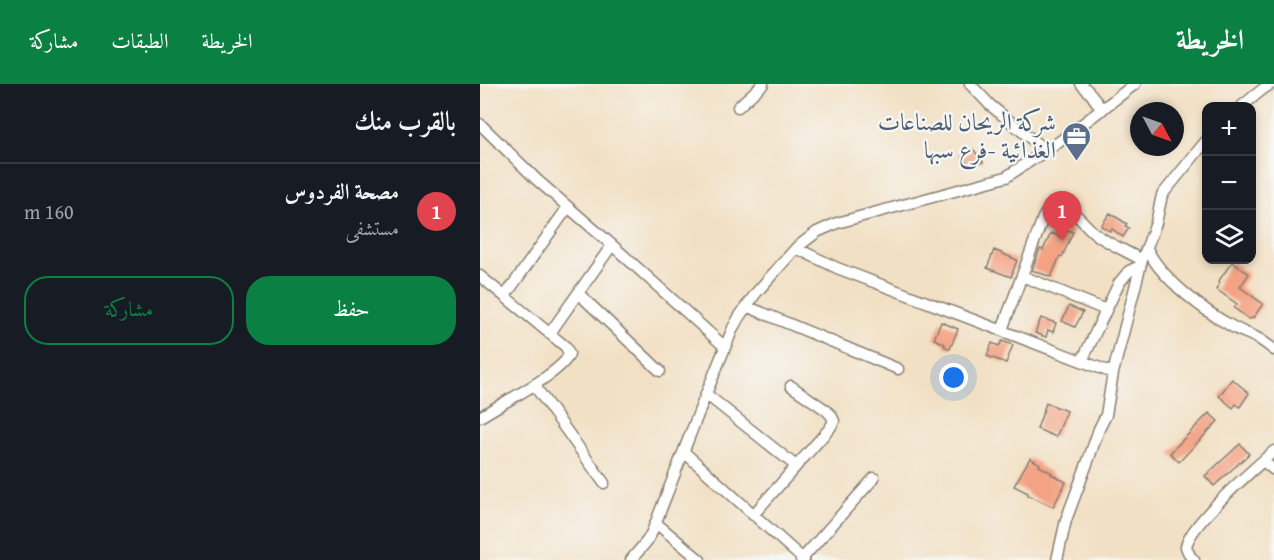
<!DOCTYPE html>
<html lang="ar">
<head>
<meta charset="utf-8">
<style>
	body { margin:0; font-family:"Gentium Book Plus",Amiri,serif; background:#242831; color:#f1f3f6; direction:rtl }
	.controls { position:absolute; right:18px; top:18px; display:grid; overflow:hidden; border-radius:12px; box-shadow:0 3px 9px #0003 }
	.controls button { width:54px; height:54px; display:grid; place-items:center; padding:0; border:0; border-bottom:2px solid #363941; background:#171b24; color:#f1f3f6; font:30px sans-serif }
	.compass { position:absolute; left:650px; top:18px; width:54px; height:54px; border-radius:50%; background:#171b24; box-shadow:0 3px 9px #0003; rotate:131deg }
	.you { position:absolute; left:474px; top:294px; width:21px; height:21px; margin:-15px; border:4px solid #fff; border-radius:50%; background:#1a73e8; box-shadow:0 0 0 9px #1a73e833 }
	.badge { display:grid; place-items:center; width:39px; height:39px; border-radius:50%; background:#0b8043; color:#fff; font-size:20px; font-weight:700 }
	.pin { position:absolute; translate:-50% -50px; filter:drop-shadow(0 2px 3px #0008) }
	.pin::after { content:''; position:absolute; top:32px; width:21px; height:18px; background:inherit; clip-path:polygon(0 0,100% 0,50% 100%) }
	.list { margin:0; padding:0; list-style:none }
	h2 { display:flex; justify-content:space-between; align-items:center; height:78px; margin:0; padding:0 24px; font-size:26px }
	h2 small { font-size:20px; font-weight:400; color:#9ea1a6 }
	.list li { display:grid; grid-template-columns:39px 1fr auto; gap:18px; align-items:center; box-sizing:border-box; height:96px; padding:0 24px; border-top:2px solid #363941 }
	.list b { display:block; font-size:22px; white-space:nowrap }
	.list p { margin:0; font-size:20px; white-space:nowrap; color:#9ea1a6 }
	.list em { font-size:20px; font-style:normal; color:#9ea1a6 }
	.actions { display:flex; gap:12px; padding:18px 24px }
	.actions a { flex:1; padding:14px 0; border:2px solid #0b8043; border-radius:24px; text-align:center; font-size:21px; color:#0b8043 }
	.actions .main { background:#0b8043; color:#fff }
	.icon { flex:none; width:33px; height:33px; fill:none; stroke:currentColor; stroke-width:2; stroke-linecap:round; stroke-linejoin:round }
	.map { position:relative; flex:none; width:794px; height:476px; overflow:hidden; direction:ltr }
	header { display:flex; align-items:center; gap:36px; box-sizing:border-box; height:84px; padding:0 30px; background:#0b8043; color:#fff }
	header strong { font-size:28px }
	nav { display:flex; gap:33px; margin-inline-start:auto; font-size:21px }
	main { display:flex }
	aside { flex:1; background:#171b24 }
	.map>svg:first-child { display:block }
</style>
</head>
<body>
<header>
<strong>الخريطة</strong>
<nav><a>الخريطة</a><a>الطبقات</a><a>مشاركة</a></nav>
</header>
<main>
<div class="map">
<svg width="794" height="476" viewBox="0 0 794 476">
	<rect width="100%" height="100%" fill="#f6f6f2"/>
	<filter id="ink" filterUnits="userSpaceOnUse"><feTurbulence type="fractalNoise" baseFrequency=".0167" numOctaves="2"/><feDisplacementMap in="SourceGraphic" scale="12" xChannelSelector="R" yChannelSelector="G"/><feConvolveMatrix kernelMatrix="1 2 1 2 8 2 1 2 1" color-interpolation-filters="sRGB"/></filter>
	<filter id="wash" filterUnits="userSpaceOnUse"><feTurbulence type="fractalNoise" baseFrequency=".008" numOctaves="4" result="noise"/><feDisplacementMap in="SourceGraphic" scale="24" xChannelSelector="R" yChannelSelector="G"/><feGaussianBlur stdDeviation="1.35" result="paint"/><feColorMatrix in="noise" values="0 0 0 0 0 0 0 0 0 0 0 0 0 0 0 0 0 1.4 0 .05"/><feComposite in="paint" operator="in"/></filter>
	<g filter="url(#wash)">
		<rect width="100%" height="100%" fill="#f2e0c4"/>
		<g id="blocks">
			<path fill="#f3a283" d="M493,65L503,78L488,81L482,73Z
				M630,129L647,140L645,142L649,144L643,153L632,145L630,147L621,142Z
				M587,146L593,148L582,173L580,172L571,193L552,186L560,165L563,166L571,149L583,154Z
				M514,166L537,176L531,193L507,184Z
				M752,178L769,190L760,203L783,220L773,234L769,235L754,224L757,220L736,205L740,199L738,198Z
				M589,222L603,228L595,243L582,237Z
				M561,234L576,239L573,248L568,246L566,253L555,249Z
				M461,238L478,245L470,265L464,262L465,260L454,255Z
				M522,257L533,261L526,279L507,272L512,259L519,262Z
				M752,295L769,309L760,323L756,320L753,324L739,312Z
				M566,319L587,327L576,353L557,345Z
				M729,329L738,337L699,378L690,369Z
				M760,360L769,370L734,402L725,392Z
				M550,374L560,380L559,382L572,389L571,390L586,398L573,423L548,411V409L534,402Z"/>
		</g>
	</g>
	<g filter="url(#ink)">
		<use href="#blocks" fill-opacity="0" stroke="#877e70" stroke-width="1.5"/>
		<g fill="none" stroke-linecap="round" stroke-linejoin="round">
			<defs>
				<path id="minor" d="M490,0L510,21L566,67
					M601,0L611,10L622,26
					M762,22L783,5L791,0
					M258,23L283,0
					M0,40L57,96L132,161L245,263
					M316,164L357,184L633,289
					M667,165C682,195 724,227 753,243C760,247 767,249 775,253C782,256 788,261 794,266
					M0,192L86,263L89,270C84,288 18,321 0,333
					M542,192L626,226
					M98,209L180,287
					M25,212L88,123
					M266,222L418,285
					M522,246L563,134C581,102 601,140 617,151C631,161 648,168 662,176
					M70,249L132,161
					M602,277L639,199L649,187L660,182
					M54,301L124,399
					M226,310L316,382
					M204,368L324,476
					M783,377L794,386
					M273,431L350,344L354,337L351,331L346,326L311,302
					M176,439L220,476
					M151,476L167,457L172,448L226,310L253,244L259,233L276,209L316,164L337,148L357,139L526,93L579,58L655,0
					M321,476L394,394
					M577,476L586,436L608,377L619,345L626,331L633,289L662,176L676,139L682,111L726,57
					M714,476L710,472L706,463C709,440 775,384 794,367"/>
			</defs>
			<use href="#minor" stroke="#877e70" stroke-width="13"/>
			<use href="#minor" stroke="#fff" stroke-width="10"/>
		</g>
	</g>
	<defs>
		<symbol id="office-pin" viewBox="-11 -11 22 30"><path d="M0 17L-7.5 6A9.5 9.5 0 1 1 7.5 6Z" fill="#5c6f8a" stroke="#f6f6f2"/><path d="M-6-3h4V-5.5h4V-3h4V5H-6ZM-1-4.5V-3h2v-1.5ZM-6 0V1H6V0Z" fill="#fff"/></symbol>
	</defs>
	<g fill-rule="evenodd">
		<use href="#office-pin" x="580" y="36" width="33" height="45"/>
	</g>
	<g text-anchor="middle" stroke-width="4.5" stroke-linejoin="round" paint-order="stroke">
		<g font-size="24" fill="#4e5e75" stroke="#f6f6f2" text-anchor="end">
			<text x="576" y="46">شركة الريحان للصناعات<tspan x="576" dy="28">الغذائية -فرع سبها</tspan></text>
		</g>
	</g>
</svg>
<div class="controls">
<button>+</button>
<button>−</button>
<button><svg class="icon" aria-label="layers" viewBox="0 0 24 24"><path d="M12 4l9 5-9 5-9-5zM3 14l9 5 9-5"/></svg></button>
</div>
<svg class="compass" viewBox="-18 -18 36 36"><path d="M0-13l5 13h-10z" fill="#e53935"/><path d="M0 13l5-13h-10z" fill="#9ea1a6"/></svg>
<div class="you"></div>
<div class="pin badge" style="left:582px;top:157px;background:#e0444e">1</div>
</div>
<aside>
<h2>بالقرب منك<small></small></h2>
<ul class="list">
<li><span class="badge" style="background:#e0444e">1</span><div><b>مصحة الفردوس</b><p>مستشفى</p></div><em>160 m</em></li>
</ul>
<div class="actions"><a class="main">حفظ</a><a>مشاركة</a></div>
</aside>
</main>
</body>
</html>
